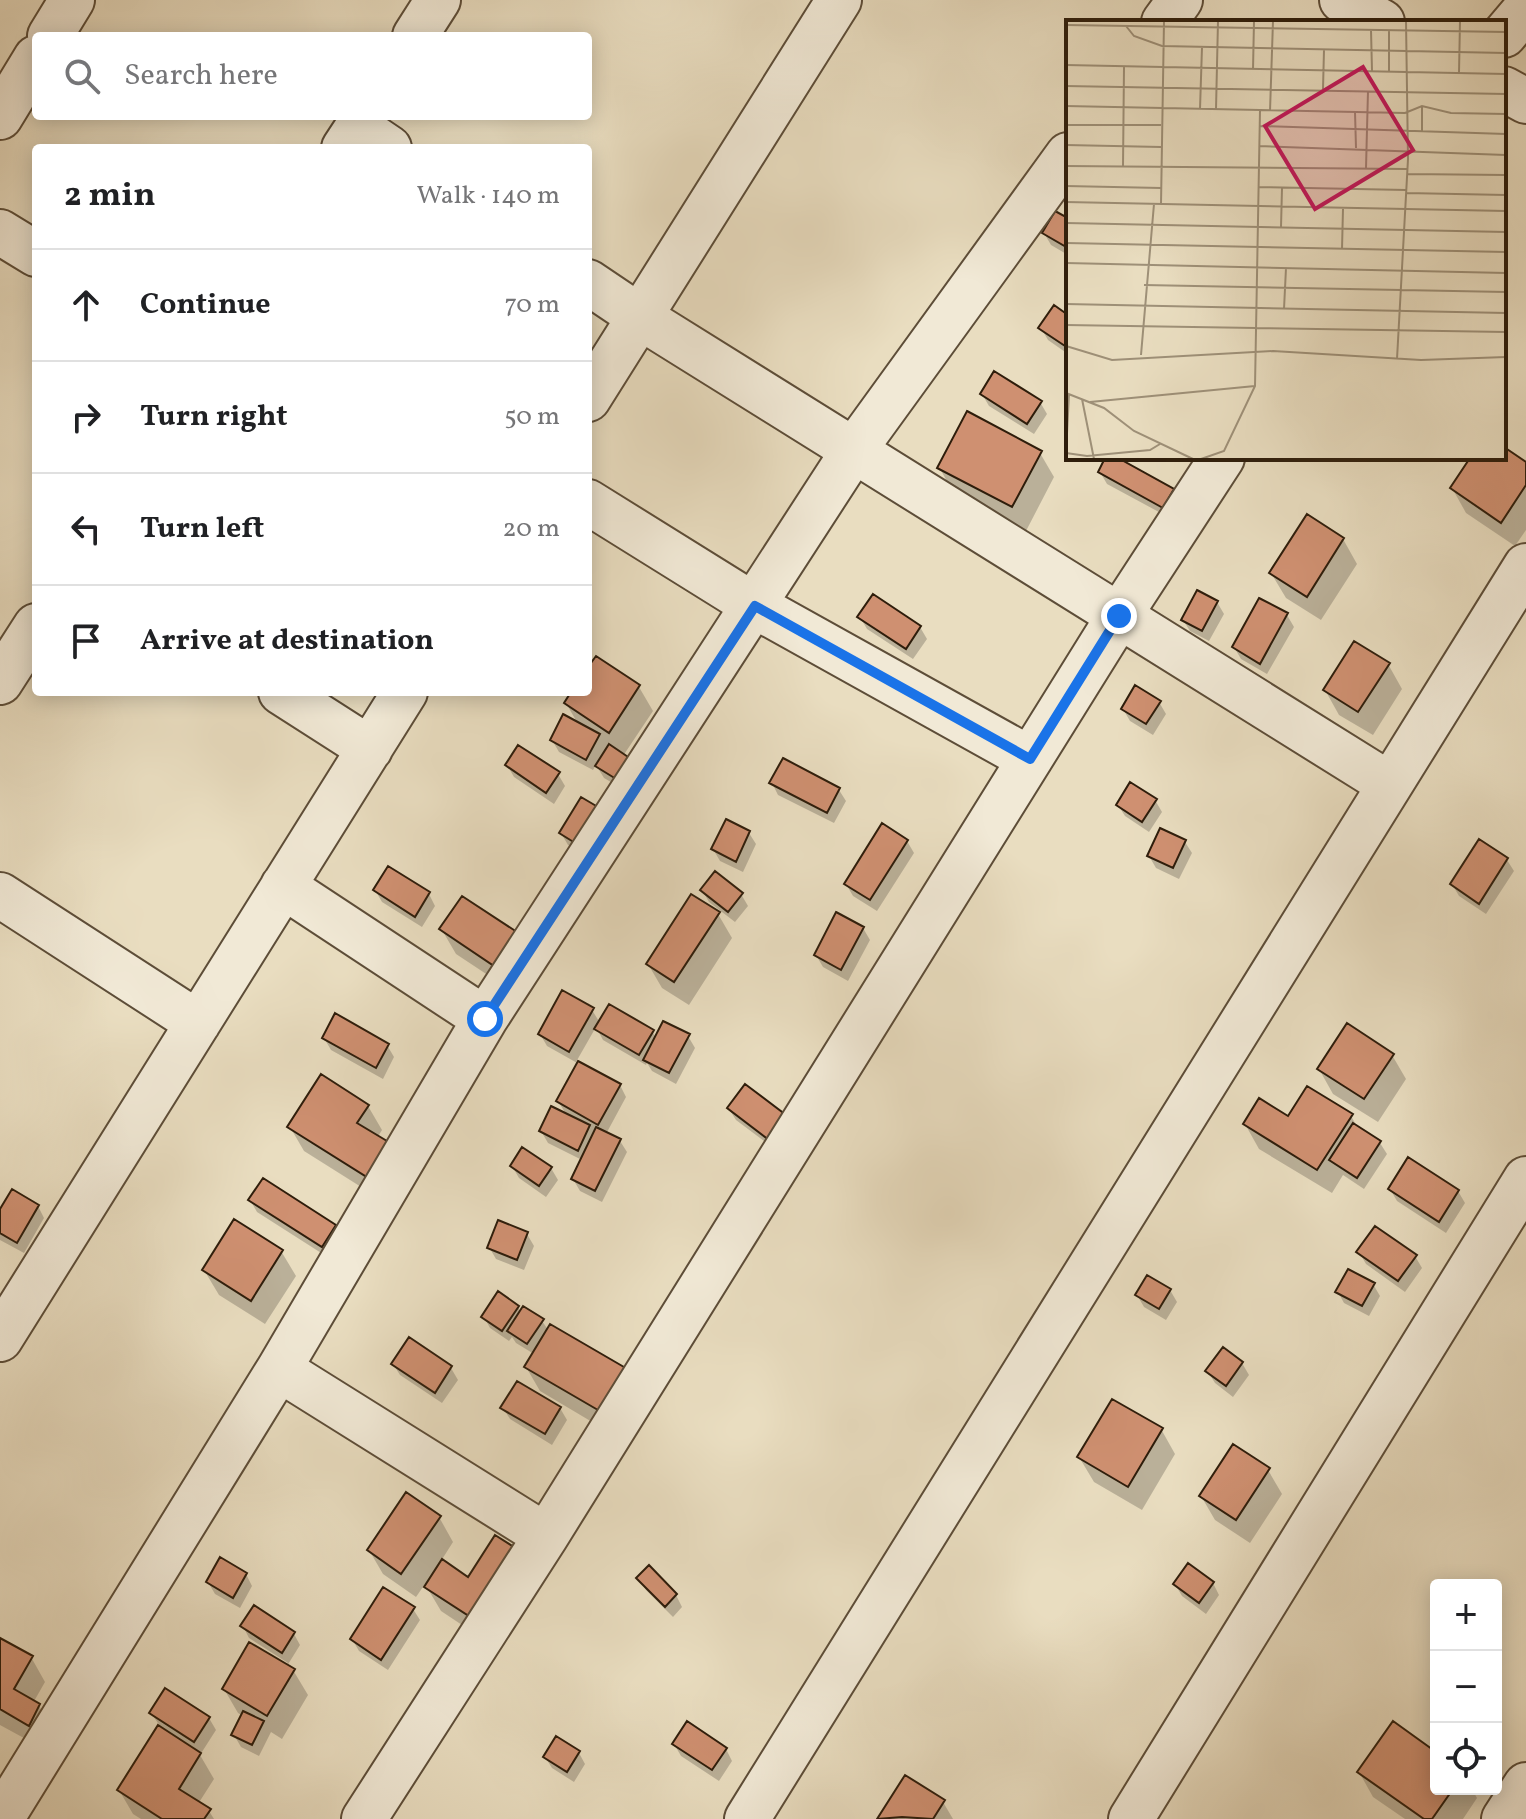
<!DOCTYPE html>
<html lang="en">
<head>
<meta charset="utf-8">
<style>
	body { margin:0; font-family:Vollkorn,serif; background:#f2f2f2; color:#202124 }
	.controls { position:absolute; right:24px; bottom:24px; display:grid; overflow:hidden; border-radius:8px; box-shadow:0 4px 20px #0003 }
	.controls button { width:72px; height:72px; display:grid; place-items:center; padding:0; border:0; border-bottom:2px solid #e0e0e0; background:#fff; color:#202124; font:40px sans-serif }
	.stop { position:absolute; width:24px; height:24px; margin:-18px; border:6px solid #1a73e8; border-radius:50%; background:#fff }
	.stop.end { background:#1a73e8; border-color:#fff; box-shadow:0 2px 8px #0008 }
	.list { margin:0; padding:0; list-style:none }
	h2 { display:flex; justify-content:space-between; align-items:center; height:104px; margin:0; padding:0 32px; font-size:34px }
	h2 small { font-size:26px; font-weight:400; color:#757577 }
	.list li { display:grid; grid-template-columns:52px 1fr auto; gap:24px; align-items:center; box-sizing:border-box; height:112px; padding:0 32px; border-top:2px solid #e0e0e0 }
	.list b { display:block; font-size:30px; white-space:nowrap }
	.list em { font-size:26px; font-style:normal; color:#757577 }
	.icon { flex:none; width:44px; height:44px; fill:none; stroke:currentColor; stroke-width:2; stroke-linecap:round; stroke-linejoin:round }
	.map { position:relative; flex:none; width:1526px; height:1819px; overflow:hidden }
	.search { position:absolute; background:#fff; box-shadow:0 4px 20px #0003; left:32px; top:32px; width:560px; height:88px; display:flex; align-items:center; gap:20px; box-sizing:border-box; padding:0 28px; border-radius:8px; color:#757577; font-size:30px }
	.panel { position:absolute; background:#fff; box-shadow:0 4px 20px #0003; left:32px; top:144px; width:560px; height:552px; border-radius:8px }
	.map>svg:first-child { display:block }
</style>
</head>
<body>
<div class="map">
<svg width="1526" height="1819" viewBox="0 0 1526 1819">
	<rect width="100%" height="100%" fill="#e9ddc0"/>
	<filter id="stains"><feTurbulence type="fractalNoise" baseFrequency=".0025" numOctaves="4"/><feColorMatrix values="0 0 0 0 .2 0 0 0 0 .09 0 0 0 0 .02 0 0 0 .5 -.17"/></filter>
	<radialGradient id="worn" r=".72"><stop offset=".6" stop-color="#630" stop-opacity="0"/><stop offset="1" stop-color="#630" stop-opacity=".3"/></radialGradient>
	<path fill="#0003" d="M1068,220V255L1051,245L1044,233Z
		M1068,317V354L1048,340L1041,328Z
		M982,394L1040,402L1047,414L1034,434L989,406Z
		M1504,449L1526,464V530L1515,546L1466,513L1452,488L1472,458H1504Z
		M1040,453L1054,477L1026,531L953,492L939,467Z
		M1108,458H1113L1172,490L1179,502L1170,518L1107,484L1100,472Z
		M1343,539L1357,564L1321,620L1286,598L1271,573Z
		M1217,602L1224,614L1209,641L1190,631L1183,620Z
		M1287,615L1294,627L1267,674L1241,659L1234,647Z
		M860,617L920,627L927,639L913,659L867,629Z
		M1388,664L1402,689L1373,735L1339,715L1325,690Z
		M588,671L639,687L653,711L623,756L628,792L604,778L596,765L593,770L559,752L552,740L578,724L566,703L574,692H588Z
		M1159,702L1166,714L1153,735L1130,721L1123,709Z
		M507,765L558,774L565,786L554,804L514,777Z
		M772,783L839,790L846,801L834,823L778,795Z
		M582,799L587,856L568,845L561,833Z
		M1155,800L1162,812L1149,832L1125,816L1118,805Z
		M749,833L756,844L743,872L720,861L713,849Z
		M907,841L914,853L877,911L853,896L846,884Z
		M1185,842L1192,853L1179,879L1156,868L1149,856Z
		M1507,860L1514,871L1486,914L1459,896L1452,884Z
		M375,890L429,894L435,906L422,927L382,902Z
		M702,890L741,894L748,906L735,922L709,902Z
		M718,914L732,938L689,1005L662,988L648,964Z
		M863,928L870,940L848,981L823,967L816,955Z
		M442,930L519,936L512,991L456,954Z
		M592,1010L600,1023L652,1031L656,1038L688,1036L695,1048L676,1084L652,1071L647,1063L646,1065L603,1040L596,1027L576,1062L620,1085L626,1097L606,1134L620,1141L627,1152L602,1202L580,1191L573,1179L582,1160L548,1143L541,1131L567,1116L558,1101L579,1064L547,1046L540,1034Z
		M324,1038L387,1045L394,1057L383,1079L331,1050Z
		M1392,1055L1406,1079L1378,1122L1333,1094L1319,1069Z
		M745,1087L776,1150L736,1120L729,1109Z
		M368,1106L382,1130L377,1138L385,1202L304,1151L290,1127Z
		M1351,1116L1358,1128L1380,1143L1387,1154L1364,1189L1343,1175L1332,1193L1259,1149L1245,1124Z
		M512,1166L551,1168L558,1180L546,1197L519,1178Z
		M1390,1189L1458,1191L1465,1203L1446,1233L1397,1201Z
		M250,1200L335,1227L342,1238L329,1258L257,1212Z
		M38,1206L44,1218L24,1253L0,1240V1213Z
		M527,1234L534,1246L524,1270L496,1259L489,1247Z
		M281,1251L296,1276L265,1324L219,1295L204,1270Z
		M1359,1252L1415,1256L1422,1268L1405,1292L1366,1264Z
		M1373,1284L1380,1296L1369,1316L1344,1303L1338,1292Z
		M1170,1290L1177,1302L1166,1320L1144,1307L1137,1295Z
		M518,1307L521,1313L542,1321L624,1441L540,1391L526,1367L534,1354L516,1343L512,1337L509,1341L490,1328L484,1317Z
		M1242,1363L1249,1375L1233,1397L1215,1383L1208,1372Z
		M393,1364L451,1368L458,1380L442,1403L400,1375Z
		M503,1408H560L567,1420L552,1445L510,1419Z
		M1161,1429L1175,1454L1142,1510L1094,1482L1079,1457Z
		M1268,1470L1282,1494L1250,1543L1215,1520L1201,1496Z
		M439,1517L453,1542L441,1561L469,1579L486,1641L441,1611L425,1584L416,1597L383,1574L369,1550Z
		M246,1574L252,1586L240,1608L215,1594L208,1582Z
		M639,1579L676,1595L682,1607L673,1617L646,1590Z
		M1213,1583L1219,1595L1206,1614L1182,1596L1175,1584Z
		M413,1609L420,1620L388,1670L359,1651L352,1639Z
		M243,1626L294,1634L300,1645L287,1666L293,1670L308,1695L282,1739L271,1732L259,1756L241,1747L234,1735L243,1716L238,1713L224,1689L286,1666L288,1663L249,1638Z
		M0,1640L31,1657L45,1682L33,1703L39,1706L53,1730L44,1749L0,1725Z
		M151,1713L209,1718L216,1730L200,1755L214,1779L198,1804L209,1811L214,1819H141L133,1814L119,1790L160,1726Z
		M674,1744L726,1749L732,1761L719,1781L681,1756Z
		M579,1753L585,1764L574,1782L552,1768L545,1757Z
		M1436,1754V1789H1472L1477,1798L1463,1819H1405L1373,1797L1359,1772Z
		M906,1778L943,1802L953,1819H880Z"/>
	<path fill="#cf9071" stroke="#2e1d0b" stroke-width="2" d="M1055,211L1068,218V248L1042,233Z
		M1054,305L1068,315V348L1038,328Z
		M994,371L1042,401L1027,424L980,394Z
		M967,411L1042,451L1012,507L937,468Z
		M1504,447L1526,462V485L1501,523L1450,488L1470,458H1504Z
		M1105,458H1118L1174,489L1163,508L1098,472Z
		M1307,514L1344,538L1307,597L1269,573Z
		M1197,590L1218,601L1202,631L1181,620Z
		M873,594L921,626L906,649L857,617Z
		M1259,598L1288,613L1260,664L1232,647Z
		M1354,641L1390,663L1358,712L1323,690Z
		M596,656L640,685L609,733L564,703L571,692H588V667Z
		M1135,685L1161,701L1146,724L1121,709Z
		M563,714L600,734L586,760L550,740Z
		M609,744L634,761L621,782L595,766Z
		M518,745L560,772L546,793L505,765Z
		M783,758L840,788L827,813L769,783Z
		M1130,782L1157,799L1142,822L1116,805Z
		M581,797L603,810L580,846L559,833Z
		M726,819L750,831L736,862L711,849Z
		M882,823L908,840L870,900L844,884Z
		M1160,828L1186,840L1173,868L1147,856Z
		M1479,839L1508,858L1479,904L1450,884Z
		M388,866L430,892L415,917L373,890Z
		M715,871L743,893L728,912L700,890Z
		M691,894L720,912L674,982L646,964Z
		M462,896L520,934L497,968L439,929Z
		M836,912L864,927L841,970L814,955Z
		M562,990L594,1008L569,1052L538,1034Z
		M609,1004L654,1030L639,1055L594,1029Z
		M335,1013L389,1044L376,1068L322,1038Z
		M663,1021L690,1034L669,1073L643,1060Z
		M1347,1023L1394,1054L1364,1099L1317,1069Z
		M578,1061L621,1084L598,1125L556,1101Z
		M321,1074L369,1105L357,1123L392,1144L370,1179L287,1127Z
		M745,1084L786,1115L769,1140L727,1108Z
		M1307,1086L1353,1114L1317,1170L1243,1124L1259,1098L1288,1116Z
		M551,1106L590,1125L578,1151L539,1131Z
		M1353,1123L1381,1141L1357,1178L1329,1160Z
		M596,1127L621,1139L595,1191L571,1179Z
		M522,1147L552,1167L539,1186L510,1166Z
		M1408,1157L1459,1190L1439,1222L1388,1189Z
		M263,1178L336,1225L322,1247L248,1200Z
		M12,1189L39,1205L17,1243L0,1233V1209Z
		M234,1219L283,1250L251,1301L202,1270Z
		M498,1220L528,1232L517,1260L487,1248Z
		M1375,1226L1417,1255L1398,1281L1356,1252Z
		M1348,1269L1375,1283L1362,1306L1335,1292Z
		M1147,1275L1171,1289L1159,1309L1135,1295Z
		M498,1291L519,1306L502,1331L481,1317Z
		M523,1306L544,1319L527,1344L507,1331Z
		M550,1324L636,1374L610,1417L524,1367Z
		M409,1337L452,1366L435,1393L391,1364Z
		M1223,1347L1243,1362L1226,1386L1205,1371Z
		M517,1381L561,1407L545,1434L500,1408Z
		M1112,1399L1163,1428L1128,1487L1077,1457Z
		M1233,1444L1270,1468L1236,1520L1199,1496Z
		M406,1492L441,1516L401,1574L367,1550Z
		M495,1535L517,1549L472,1618L424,1587L442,1559L468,1577Z
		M220,1557L247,1573L233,1598L206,1582Z
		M1188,1563L1214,1582L1199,1603L1173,1584Z
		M649,1565L677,1594L665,1607L636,1578Z
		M383,1587L415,1607L381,1660L350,1639Z
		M254,1605L295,1632L282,1653L240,1626Z
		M0,1638L33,1656L14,1689L40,1704L29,1726L0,1709Z
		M249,1642L295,1669L267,1716L222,1689Z
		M165,1688L210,1717L194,1742L149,1713Z
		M243,1711L264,1721L252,1745L231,1735Z
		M687,1721L727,1748L712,1770L672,1744Z
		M1393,1721L1436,1752V1789H1453L1432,1819H1424L1357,1772Z
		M158,1725L201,1753L179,1789L211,1809L204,1819H162L117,1790Z
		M556,1736L580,1751L567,1772L543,1757Z
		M905,1775L945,1800L933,1819L902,1817L877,1819Z"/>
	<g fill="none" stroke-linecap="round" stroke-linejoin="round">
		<defs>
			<path id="minor" d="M1342,0L1382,22
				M1164,22L1180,0
				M1504,35L1526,9
				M50,36L72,0
				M415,36L438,0
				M1504,89L1526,101
				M0,117L36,58
				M358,127L389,148
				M344,148L365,116
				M0,232L36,254
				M588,282L640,317L1389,784
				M588,399L839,0
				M588,502L755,606L1030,759
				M0,682L36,626
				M281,692L370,749
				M283,886L485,1019
				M0,895L198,1023
				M0,1339L405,692
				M279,1369L546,1536
				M1,1819L279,1369L485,1019L854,450L1068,155
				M364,1819L546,1536L1119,616L1222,458
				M747,1819L1526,566
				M1131,1819L1526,1179
				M1504,1819L1526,1785"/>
		</defs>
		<use href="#minor" stroke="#5d4d38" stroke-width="48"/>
		<use href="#minor" stroke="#f1e9d6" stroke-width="44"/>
	</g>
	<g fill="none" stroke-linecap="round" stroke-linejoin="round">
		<path stroke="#1a73e8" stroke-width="10" d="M485,1019L755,606L1030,759L1119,616"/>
	</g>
	<g transform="translate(1066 20)">
		<rect width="440" height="440" fill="#e9ddc0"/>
		<path fill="none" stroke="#9e9078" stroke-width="2" d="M0,5L440,12M60,6L68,16L96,26L440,33M305,10L306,51M323,10V52M0,45L440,54M187,50L188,1M393,53L394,1M0,66L440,74M257,69L258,30M0,86L339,93L356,86L385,93L440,94M134,89L136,27M150,89L152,1M204,91L207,1M289,92L290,128M0,105H95M194,106L440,114M356,112V86M0,125L95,127M193,126L440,135M0,146L341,149M57,146L58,47M300,148L302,71M341,154L440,155M0,166L95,168M193,167L340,170M340,173L440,175M0,182L440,191M95,184L98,1M0,203L440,212M215,207L216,168M0,223L440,232M276,229L277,189M0,243L440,253M78,265L440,272M0,284L440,293M218,289L220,248M0,305L440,312M0,326L46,340L207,331L355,340L440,337M75,335L88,184M331,339L342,139L340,1M0,373L38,388L68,411L127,439M16,379L28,439M24,382L189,366M0,433L21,436L84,430L94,424M0,433L3,374M135,439L158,431L189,366L194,90"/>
		<path fill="#c2185b" fill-opacity="0.15" stroke="#c2185b" stroke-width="4" d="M297,47L347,130L249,189L199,106Z"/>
		<rect width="440" height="440" fill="none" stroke="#2e1d0b" stroke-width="4"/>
	</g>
	<rect width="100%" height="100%" filter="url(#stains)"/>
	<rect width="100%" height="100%" fill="url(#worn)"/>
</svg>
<div class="controls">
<button>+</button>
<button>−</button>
<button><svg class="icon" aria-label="locate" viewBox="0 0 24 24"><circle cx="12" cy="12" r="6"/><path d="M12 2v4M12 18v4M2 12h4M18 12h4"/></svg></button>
</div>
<div class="stop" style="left:485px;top:1019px"></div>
<div class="stop end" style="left:1119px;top:616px"></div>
<div class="search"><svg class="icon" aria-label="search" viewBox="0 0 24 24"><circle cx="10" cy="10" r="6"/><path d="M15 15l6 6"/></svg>Search here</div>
<section class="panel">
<h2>2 min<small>Walk · 140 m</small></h2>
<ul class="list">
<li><svg class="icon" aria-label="ahead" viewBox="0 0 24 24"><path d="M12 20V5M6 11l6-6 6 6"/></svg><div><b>Continue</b></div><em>70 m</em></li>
<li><svg class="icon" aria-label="right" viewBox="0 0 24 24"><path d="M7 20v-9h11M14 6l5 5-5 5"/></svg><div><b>Turn right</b></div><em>50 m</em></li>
<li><svg class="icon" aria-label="left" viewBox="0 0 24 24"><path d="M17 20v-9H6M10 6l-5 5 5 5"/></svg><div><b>Turn left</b></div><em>20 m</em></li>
<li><svg class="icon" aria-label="arrive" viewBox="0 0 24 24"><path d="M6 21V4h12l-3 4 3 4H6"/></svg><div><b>Arrive at destination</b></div></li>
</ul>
</section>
</div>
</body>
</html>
